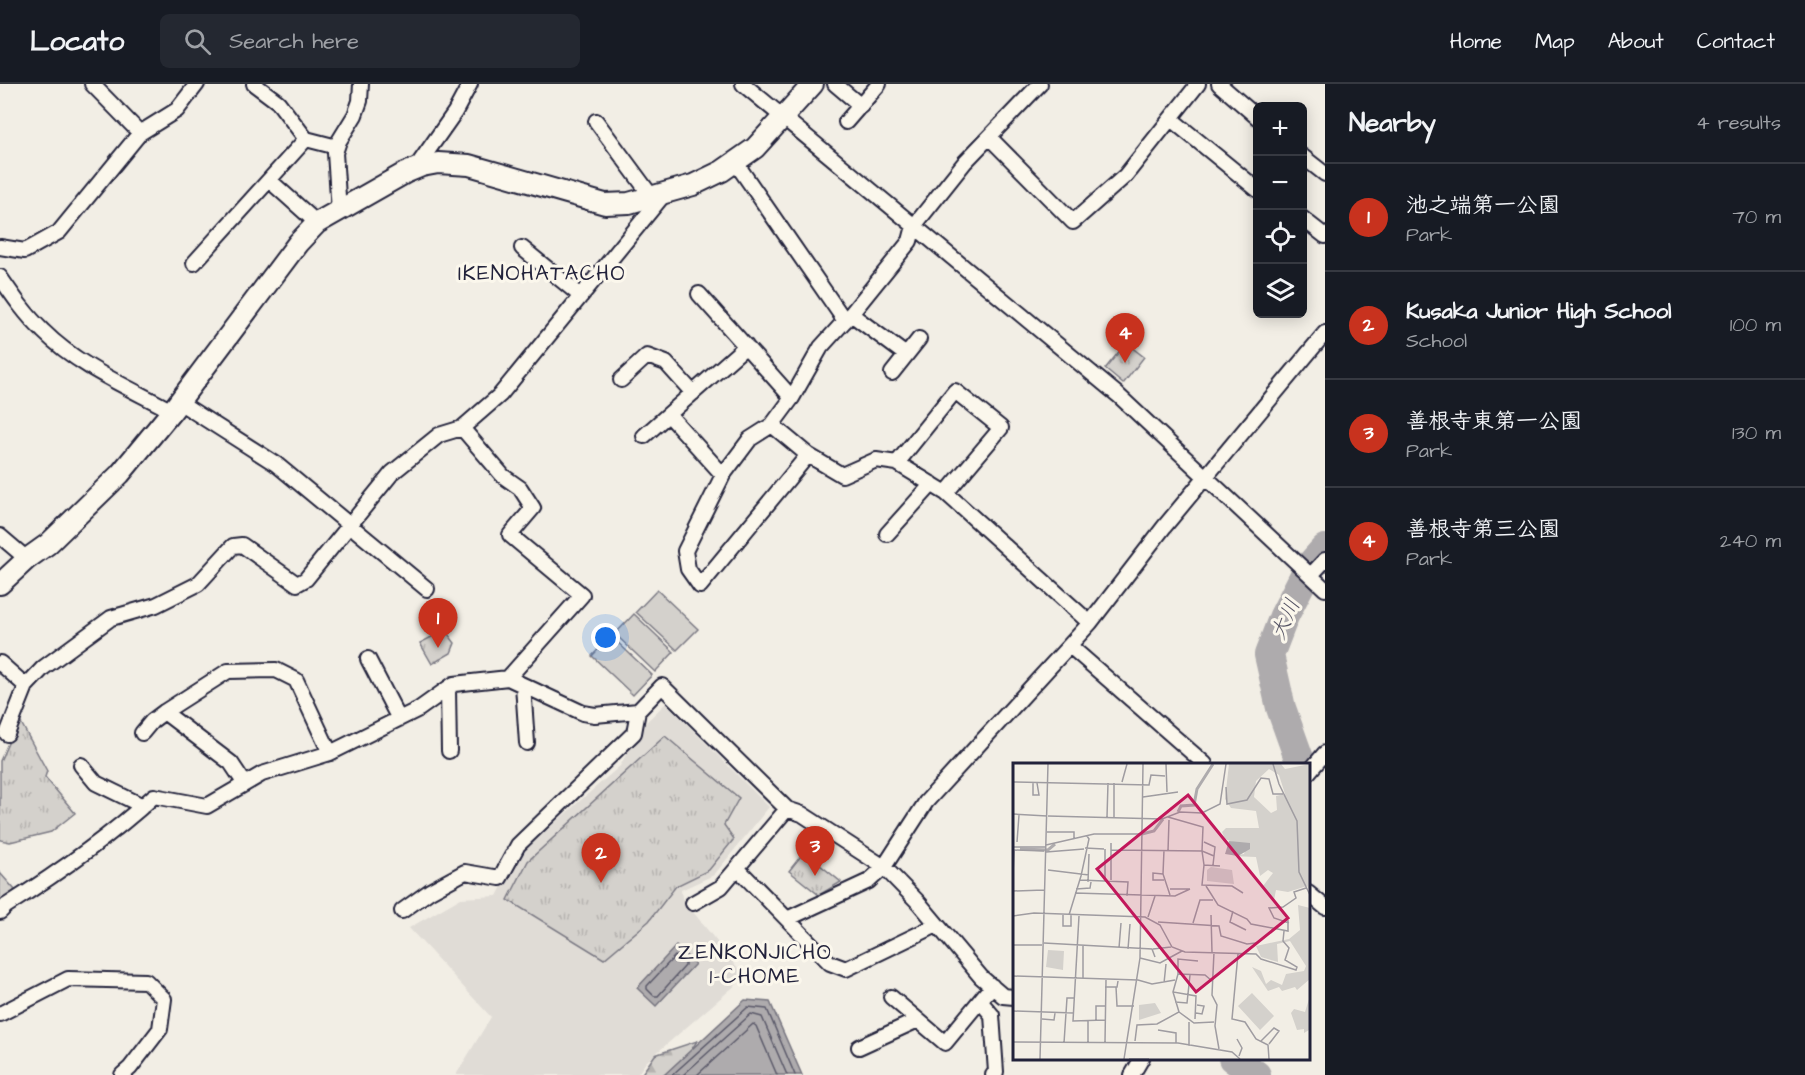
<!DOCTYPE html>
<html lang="en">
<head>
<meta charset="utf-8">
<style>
	body { margin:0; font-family:"Architects Daughter","Klee One",sans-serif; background:#242831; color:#f1f3f6 }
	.controls { position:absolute; right:18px; top:18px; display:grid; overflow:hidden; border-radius:9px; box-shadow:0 3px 15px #0003 }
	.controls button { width:54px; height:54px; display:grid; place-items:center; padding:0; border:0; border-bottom:2px solid #363941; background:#171b24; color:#f1f3f6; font:30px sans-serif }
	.you { position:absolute; left:606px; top:554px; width:21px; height:21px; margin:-15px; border:4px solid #fff; border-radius:50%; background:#1a73e8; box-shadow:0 0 0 9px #1a73e833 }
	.badge { display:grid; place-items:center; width:39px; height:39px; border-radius:50%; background:#c8321e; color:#fff; font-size:20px; font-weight:700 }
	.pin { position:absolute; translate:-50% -50px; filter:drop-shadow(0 2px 3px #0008) }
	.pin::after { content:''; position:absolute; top:32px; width:21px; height:18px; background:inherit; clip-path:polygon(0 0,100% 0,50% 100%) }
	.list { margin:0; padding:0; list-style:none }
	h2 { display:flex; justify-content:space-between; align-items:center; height:78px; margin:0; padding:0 24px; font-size:26px }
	h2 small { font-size:20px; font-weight:400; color:#9ea1a6 }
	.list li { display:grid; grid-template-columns:39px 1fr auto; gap:18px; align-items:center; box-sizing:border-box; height:108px; padding:0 24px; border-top:2px solid #363941 }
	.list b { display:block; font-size:22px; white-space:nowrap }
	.list p { margin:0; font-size:20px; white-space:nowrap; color:#9ea1a6 }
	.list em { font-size:20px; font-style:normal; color:#9ea1a6 }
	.icon { flex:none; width:33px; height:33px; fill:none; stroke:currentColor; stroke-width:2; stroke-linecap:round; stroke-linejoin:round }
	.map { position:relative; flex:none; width:1325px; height:991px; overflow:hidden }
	header { display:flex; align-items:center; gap:36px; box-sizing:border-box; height:84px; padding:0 30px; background:#171b24; border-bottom:2px solid #363941 }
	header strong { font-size:28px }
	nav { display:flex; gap:33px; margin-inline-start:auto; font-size:21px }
	.search { width:420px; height:54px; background:#242831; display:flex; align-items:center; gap:15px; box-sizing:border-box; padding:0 21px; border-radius:9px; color:#9ea1a6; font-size:22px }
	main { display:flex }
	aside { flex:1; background:#171b24 }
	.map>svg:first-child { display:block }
</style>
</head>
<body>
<header>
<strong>Locato</strong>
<div class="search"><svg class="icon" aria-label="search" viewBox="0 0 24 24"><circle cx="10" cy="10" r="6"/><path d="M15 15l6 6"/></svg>Search here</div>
<nav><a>Home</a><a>Map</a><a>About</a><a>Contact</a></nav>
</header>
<main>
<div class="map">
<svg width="1325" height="991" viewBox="0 0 1325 991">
	<defs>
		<pattern id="grass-tufts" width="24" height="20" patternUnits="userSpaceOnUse" patternTransform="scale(1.5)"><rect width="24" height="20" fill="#d4d1cc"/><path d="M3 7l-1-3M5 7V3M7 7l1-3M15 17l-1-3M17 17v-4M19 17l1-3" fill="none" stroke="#b6b3b0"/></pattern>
		<pattern id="forest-firs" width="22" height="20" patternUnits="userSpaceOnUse" patternTransform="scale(1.5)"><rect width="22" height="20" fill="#d4d1cc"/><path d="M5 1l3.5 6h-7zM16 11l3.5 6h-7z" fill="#b6b3b0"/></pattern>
	</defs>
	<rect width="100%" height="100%" fill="#f2eee5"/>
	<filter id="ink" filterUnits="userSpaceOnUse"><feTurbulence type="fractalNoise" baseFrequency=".0167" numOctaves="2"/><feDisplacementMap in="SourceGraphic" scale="12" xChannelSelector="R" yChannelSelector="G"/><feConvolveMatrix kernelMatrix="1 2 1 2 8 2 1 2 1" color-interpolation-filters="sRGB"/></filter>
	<g filter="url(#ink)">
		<path fill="#e0dcd6" d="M666,619L769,723L714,791L681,806L682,814L745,893L646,978L637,991H456L491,933L409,844L461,814L497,812L519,770L620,682L640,644Z"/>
		<path fill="url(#grass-tufts)" stroke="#7b7a84" stroke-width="1.5" d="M1126,259L1144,273L1123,300L1105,285Z
			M445,546L455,559L451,569L432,580L420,559Z
			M19,635L47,687L45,693L75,729L51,748L10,758L0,756V677Z
			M665,652L739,714L724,741L734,755L709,786L676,802L649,837L604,875L508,816L528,777Z
			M804,768L841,798L819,811L789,787Z
			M0,789L15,806L0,818Z"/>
		<path fill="url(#forest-firs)" stroke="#7b7a84" stroke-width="1.5" d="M697,957L676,991H641L655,971Z"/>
		<path fill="#d4d1cc" stroke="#7b7a84" stroke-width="1.5" d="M657,506L698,545L677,566L636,528Z
			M634,530L674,568L655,588L615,550Z
			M611,552L652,591L633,611L592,572Z"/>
		<path fill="#aeabad" stroke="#76747f" stroke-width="1.5" d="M676,862L695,880L656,922L637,904Z
			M745,916L770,918L802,991H664Z"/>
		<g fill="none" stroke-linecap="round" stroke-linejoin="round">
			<path stroke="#5a5969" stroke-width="1.5" d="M675,872L685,878V882L658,912H654L647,905V902Z
				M672,991L748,923L767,925L795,991
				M683,991L751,930L762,933L787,991
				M697,991L753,940L756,942L777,991"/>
			<path stroke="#aeabad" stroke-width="30" d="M1301,680L1281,624L1269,571L1284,532L1309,483L1325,465
				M1233,974L1256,991"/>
			<defs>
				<path id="street" d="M92,0L140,49
					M743,0L1118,311L1325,505
					M835,0L861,22
					M1219,0L1258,34
					M1171,35L1258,106
					M596,37L652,113
					M846,38L879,0
					M989,53L1073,138L1125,92L1198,0
					M306,55L337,63
					M1302,72L1325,90
					M736,79L845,237
					M415,85L455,28L470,0
					M269,96L317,139
					M339,127L335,69L339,57L355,31L360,17L361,0
					M1302,134L1325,152
					M0,163L25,167L59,148L140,49L177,26L197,0
					M522,164L581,212
					M194,179L306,55L278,18L254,0
					M0,193C13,212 26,231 43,247C79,283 128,303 172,327
					M699,210L792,314
					M851,230L906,271
					M892,289L919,255
					M621,296L647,272L666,279L693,309
					M179,318L276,380L427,505
					M669,331L723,391
					M772,341L808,371L842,391L876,376L897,379L946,409L1090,539
					M462,344L503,392L520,404L533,424L510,451L582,511L508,594
					M644,352L746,262
					M808,371L700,502L688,485L685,467L723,391L750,355L772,341L792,314L821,263L851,230L910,157L914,142L965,78L1040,0
					M897,379L955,307L1001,344L946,409
					M887,450L932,400
					M0,452L27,475
					M1311,491L1325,476
					M1070,562L1205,680
					M368,575L399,635
					M0,579L26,602
					M523,601L527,659
					M448,605L449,667
					M164,628L231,679L245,700
					M142,649L152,637L164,628L228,587L276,586L296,596L330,669
					M7,650L26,602L43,584L111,534L156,521L198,500L233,462L242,461L297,500L306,495L392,389L439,351L462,344L500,311L665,109
					M81,681L96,699L143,722
					M1308,689L1325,669
					M787,725L802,730L884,783L926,718L1090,539L1164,443L1325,249
					M737,784L830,879L846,885L937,841
					M1308,809L1325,823
					M402,827L430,807L465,788L500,794L518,761L634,649L638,627L662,602L787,725L721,803L693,819
					M0,828L6,822C58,789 108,754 154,712L207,722L262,690L330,669L419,625L454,600L508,594L583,629L595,631L638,627
					M787,835L869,797L884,783L919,819L981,893L1003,912L1014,913
					M891,913L945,959L992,902
					M980,917L992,931L996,988L993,991
					M0,930L68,895L146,897L164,915L160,945L130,984L122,991
					M859,963L918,936
					M1132,991L1142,974"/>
				<path id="secondary" d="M0,500L27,475L48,460L120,390L172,327L298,159L317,139L405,89L422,82L438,79L469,81L605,120L629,119L693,101L722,87L755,64L813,0"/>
			</defs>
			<use href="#street" stroke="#22223b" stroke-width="18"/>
			<use href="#secondary" stroke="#22223b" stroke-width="24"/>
			<use href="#street" stroke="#fbf7ec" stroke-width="14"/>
			<use href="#secondary" stroke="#fbf7ec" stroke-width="20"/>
		</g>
	</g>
	<g text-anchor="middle" stroke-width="6" stroke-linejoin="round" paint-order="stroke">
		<g font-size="21" letter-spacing="1.5" fill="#22223b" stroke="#fbf7ec">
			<text x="542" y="196">IKENOHATACHO</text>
			<text x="755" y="875">ZENKONJICHO<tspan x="755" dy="24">1-CHOME</tspan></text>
		</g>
		<g font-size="21" font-style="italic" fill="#535263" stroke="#fbf7ec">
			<text transform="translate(1285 535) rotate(-66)" y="7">大川</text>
		</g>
	</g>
	<g transform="translate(1013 679)">
		<rect width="297" height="297" fill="#f2eee5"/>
		<path d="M198,104L219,107L221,121L194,118V107ZM35,187L51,188L50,207L33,204Z" fill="#d4d1cc"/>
		<path d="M216,1H268L272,6L297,1V128L294,123L275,129L263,127L261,137L250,123L260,110L255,107L247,113L243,94L219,93L231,91L233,84L212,76L209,69L213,65H246L243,48L218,45L212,36ZM256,6L266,12L272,31L263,33L264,47L258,50L241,34L243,18ZM285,142L297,145V216L284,227L282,224L269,228L266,224L255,228L239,204L248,208L253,221L258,217L269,222L273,211L291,208L293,203L277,178L264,181L265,199L248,194L243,183L276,176L287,167Z" fill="#d4d1cc" fill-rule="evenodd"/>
		<path d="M297,233L296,267L291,270V266L284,267L278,250L281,246L292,249Z" fill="#d4d1cc"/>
		<path d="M239,230L261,253L247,267L225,243ZM142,240L148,250L126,257V242Z" fill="#d4d1cc"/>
		<path d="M216,78L237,80V86L225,93L212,91Z" fill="#aeabad"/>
		<path fill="none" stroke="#aeabad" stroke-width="3" d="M165,49L168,43L181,42L184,26L200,1M129,71L141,68L150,56M7,86L35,87L42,81"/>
		<path fill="none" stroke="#9f9ca1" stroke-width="1.5" d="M153,1L154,29M260,1L266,21L284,58L286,109L297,132M0,19L136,22L138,12L152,13M109,19L114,1M20,20V32H26L24,20M101,20V54M213,24L214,41L234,37L248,15L256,16L260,31H270M130,34L165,29M0,51L34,53M35,53L149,56L167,49L189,50L207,41L213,1M94,54L95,20M155,54L190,64L189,88L201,93M34,69H61V75M4,79L6,52M191,79L202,84L200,102M98,80V117M33,82L81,71H130M0,84H33M72,85L91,86M0,87L31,88M98,87L189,88L191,102M151,87L150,111L157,132M155,88L156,57M33,89L71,86M207,103L191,102L189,122L219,123L230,130M35,107L76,112M0,111L1,87M150,111L140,110V117H151M67,117L115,119L114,133M92,118V86M75,119L76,91M193,123L205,142L234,156L238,161L275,168V157M63,126L77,125L78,119M157,126H177M0,128L31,127M62,130L162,133L177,126M220,148L217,159L233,167M50,152V163H58V152M56,152L68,113L76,76L74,73M198,152L199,189M0,153L21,150L132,154L147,162L159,184L172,189L243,191L248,196L283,207L284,204L272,197L276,185L270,178L271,168M66,153L60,258L92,257M135,154L142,133M145,159L206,163L208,173L234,181L243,180M180,160L187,137H200M276,160L261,155L256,145L270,144L283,135L281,129L293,125M31,180L139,186L142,194M1,182H29M106,185L108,160M115,186L117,161M140,186L158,184M201,189L199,232L204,242L202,263L206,286M225,191L219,256L232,259L243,276L255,282L256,296M127,195L147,200L169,188M165,211V196L185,198M0,213L125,217L139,221L162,217M70,215V182M151,220L153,201M92,224H104L105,218M103,224L104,243H121M162,239L174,240L177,212M0,248L61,250M166,249L181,260L201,259M183,250L189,251L191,243L184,242M29,256L41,257L42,250M182,256L183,233L160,229L165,211L192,212L199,218M83,257V243H93M145,267L163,270V280M224,276L229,285L226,293M122,278L124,262L144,261L166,249L160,229M248,278L261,265L266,268L256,281M0,279L165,280L219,289L227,296M75,279V258M92,279L93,217M51,280L54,235H62M176,283V259M27,296L35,1M111,296L127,195L130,1M116,296H136"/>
		<path fill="#c2185b" fill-opacity="0.15" stroke="#c2185b" stroke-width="3" d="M175,32L275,155L183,229L84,106Z"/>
		<rect width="297" height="297" fill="none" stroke="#22223b" stroke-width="3"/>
	</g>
</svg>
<div class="controls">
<button>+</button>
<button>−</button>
<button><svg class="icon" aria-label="locate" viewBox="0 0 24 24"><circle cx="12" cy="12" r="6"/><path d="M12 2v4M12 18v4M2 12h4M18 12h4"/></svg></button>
<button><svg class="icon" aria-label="layers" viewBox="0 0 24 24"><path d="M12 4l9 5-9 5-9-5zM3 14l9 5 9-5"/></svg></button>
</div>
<div class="you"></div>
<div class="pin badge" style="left:438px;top:564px">1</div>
<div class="pin badge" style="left:601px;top:799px">2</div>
<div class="pin badge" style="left:815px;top:792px">3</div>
<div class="pin badge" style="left:1125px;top:279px">4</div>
</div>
<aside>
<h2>Nearby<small>4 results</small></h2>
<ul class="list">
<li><span class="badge">1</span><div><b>池之端第一公園</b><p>Park</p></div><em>70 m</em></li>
<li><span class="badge">2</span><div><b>Kusaka Junior High School</b><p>School</p></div><em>100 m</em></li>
<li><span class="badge">3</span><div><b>善根寺東第一公園</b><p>Park</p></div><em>130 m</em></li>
<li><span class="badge">4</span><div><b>善根寺第三公園</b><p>Park</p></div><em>240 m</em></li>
</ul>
</aside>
</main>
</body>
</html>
